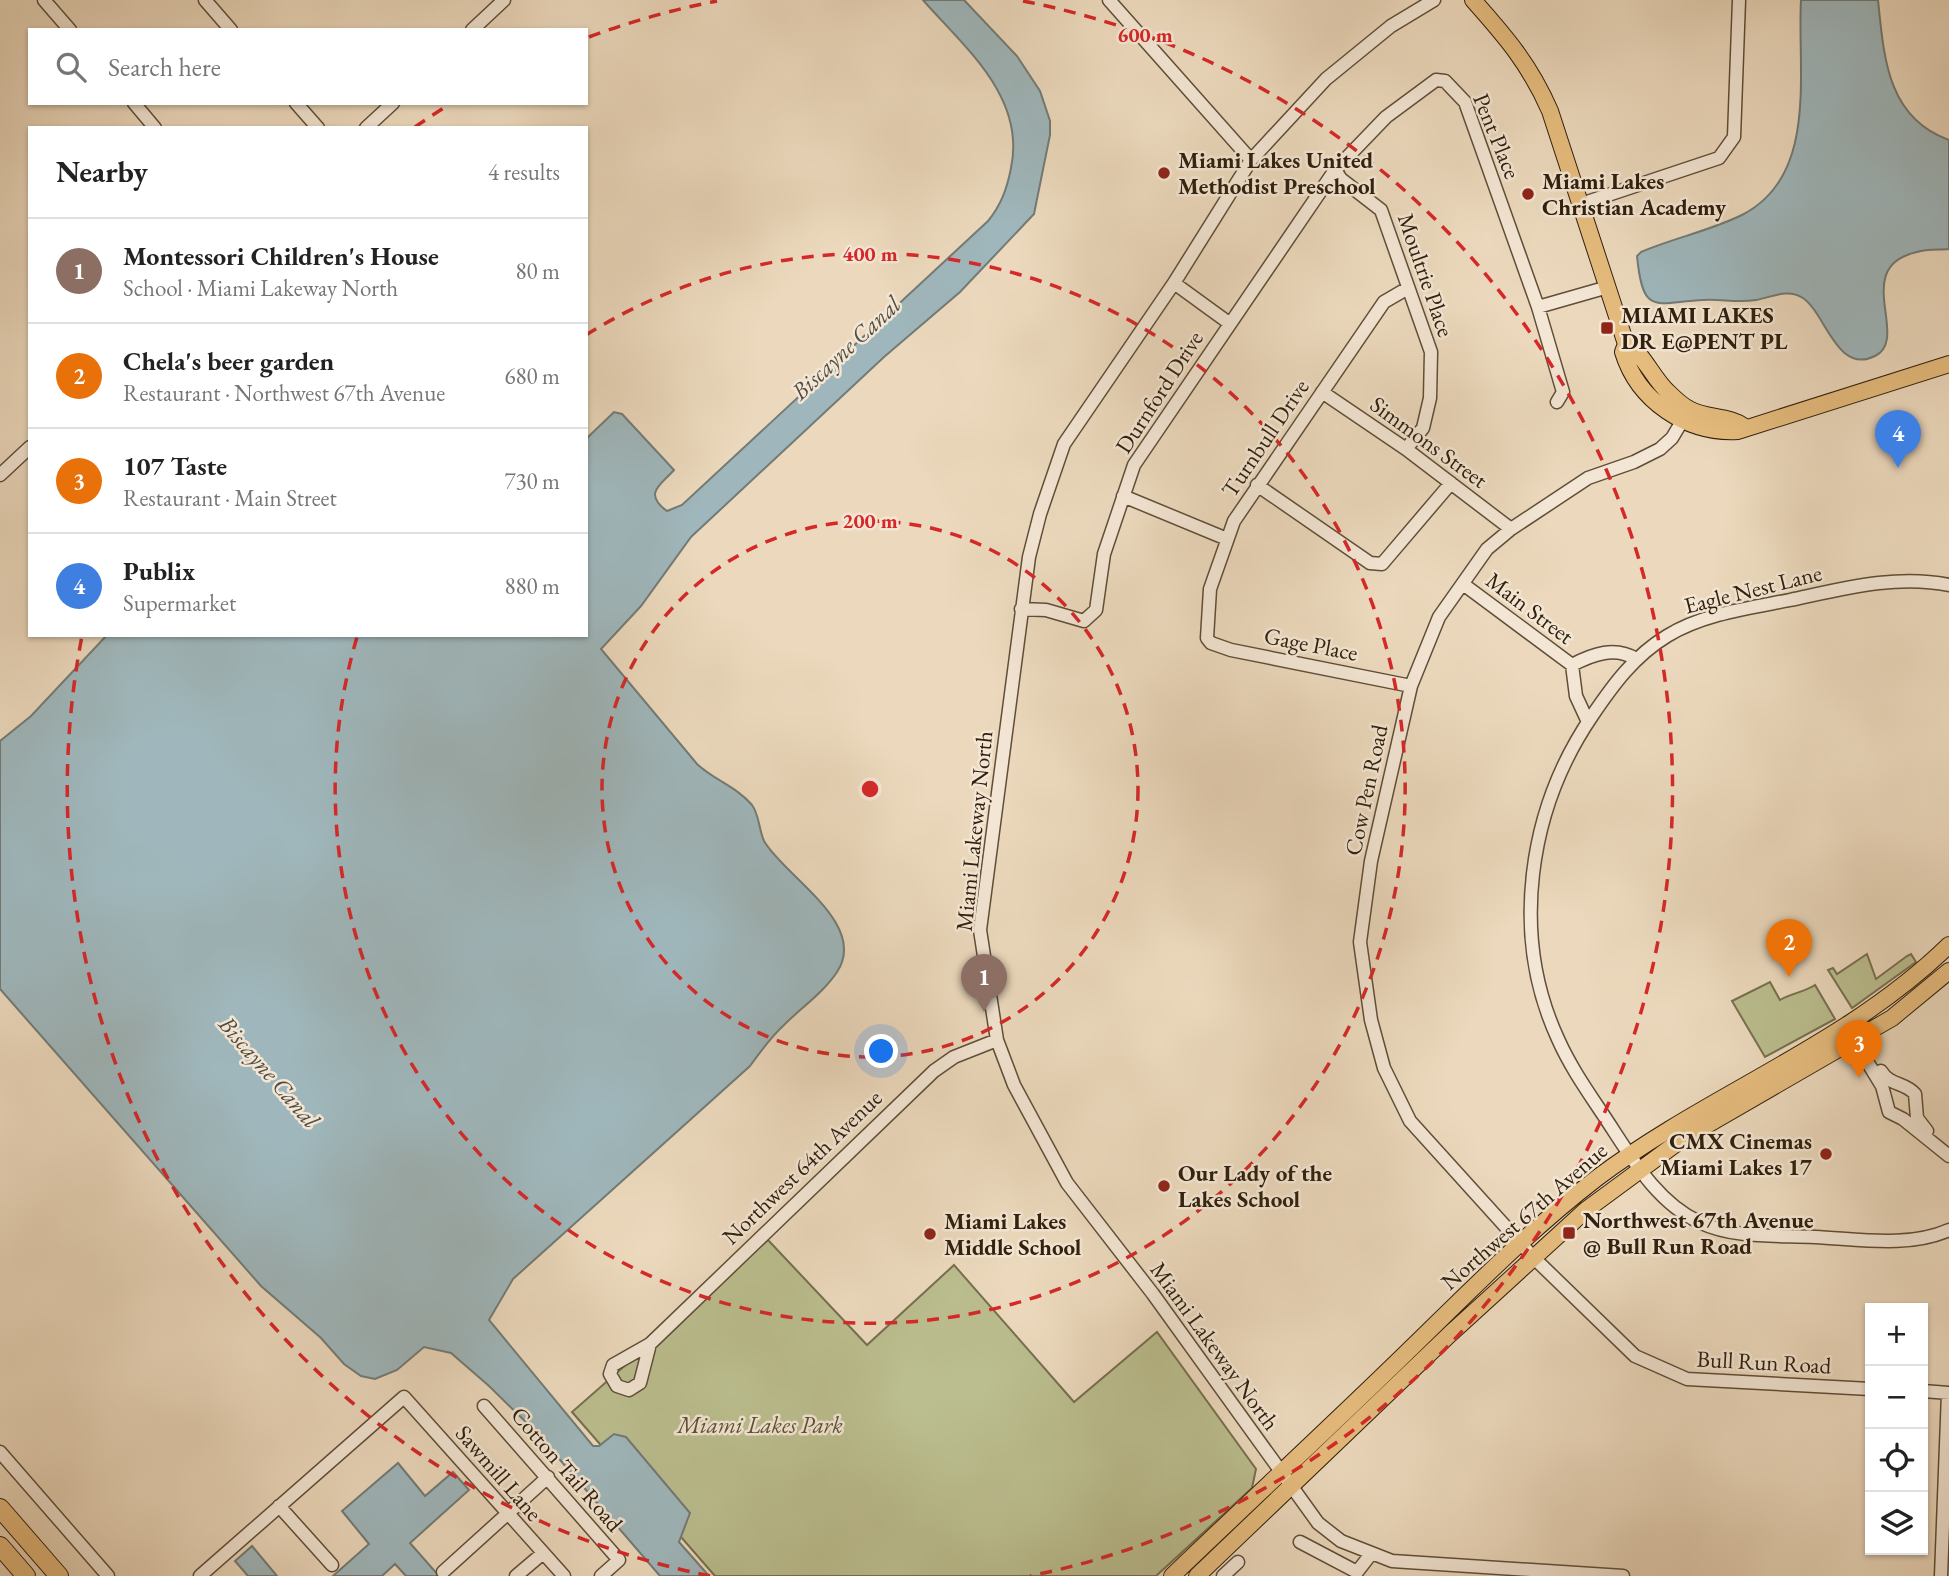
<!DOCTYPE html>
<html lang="en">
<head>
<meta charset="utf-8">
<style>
	body { margin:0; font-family:"EB Garamond",serif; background:#f6f6f6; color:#222 }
	.controls { position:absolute; right:21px; bottom:21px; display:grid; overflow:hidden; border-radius:0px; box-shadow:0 2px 5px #0004 }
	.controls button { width:63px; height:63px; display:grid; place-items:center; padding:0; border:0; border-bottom:2px solid #e0e0e0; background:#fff; color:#222; font:35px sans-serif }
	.you { position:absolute; left:882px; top:1052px; width:24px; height:24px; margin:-18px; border:5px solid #fff; border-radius:50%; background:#1a73e8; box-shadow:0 0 0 10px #1a73e833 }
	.badge { display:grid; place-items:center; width:46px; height:46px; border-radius:50%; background:#8f2418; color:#fff; font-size:23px; font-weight:700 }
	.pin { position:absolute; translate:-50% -58px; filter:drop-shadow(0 2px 4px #0008) }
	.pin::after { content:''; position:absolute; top:37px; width:24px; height:21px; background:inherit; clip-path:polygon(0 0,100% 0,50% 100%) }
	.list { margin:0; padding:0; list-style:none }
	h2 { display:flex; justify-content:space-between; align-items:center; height:91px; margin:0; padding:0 28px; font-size:30px }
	h2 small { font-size:23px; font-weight:400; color:#767676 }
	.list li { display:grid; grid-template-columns:46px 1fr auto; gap:21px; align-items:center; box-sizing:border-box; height:105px; padding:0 28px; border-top:2px solid #e0e0e0 }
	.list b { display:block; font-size:26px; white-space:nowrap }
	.list p { margin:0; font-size:23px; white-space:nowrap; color:#767676 }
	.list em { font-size:23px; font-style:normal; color:#767676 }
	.icon { flex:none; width:38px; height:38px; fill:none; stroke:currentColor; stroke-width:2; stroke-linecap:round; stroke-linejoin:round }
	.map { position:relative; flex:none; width:1949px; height:1576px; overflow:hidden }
	.search { position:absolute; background:#fff; box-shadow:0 2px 5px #0004; left:28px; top:28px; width:560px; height:77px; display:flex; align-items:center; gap:18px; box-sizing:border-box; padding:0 24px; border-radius:0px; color:#767676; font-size:26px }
	.panel { position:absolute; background:#fff; box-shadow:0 2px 5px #0004; left:28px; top:126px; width:560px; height:511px; border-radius:0px }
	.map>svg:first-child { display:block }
</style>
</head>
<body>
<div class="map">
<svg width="1949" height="1576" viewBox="0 0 1949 1576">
	<rect width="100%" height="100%" fill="#ecd9bd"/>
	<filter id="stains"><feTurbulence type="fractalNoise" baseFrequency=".00286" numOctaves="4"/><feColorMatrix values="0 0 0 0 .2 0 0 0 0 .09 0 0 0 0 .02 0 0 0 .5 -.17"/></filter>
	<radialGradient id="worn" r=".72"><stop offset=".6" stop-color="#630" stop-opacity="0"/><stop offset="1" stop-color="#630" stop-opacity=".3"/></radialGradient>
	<path fill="#bbbe8f" stroke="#766f4e" stroke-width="2" d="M1867,954L1876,979L1907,956L1911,954L1916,962L1852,1008L1828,970L1833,968L1837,974Z
		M1770,982L1780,1000C1792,993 1802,993 1815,985L1835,1019L1765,1057L1732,1001Z
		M768,1240L867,1345L954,1265L1074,1402L1157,1332L1256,1469L1252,1488L1156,1576H715L572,1412Z"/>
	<path fill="#9fb7bc" stroke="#737b76" stroke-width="2" d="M923,0H964L1017,56L1040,91L1050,121V135L1034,214L960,292L884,357L691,537L641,606L601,649L697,764C714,780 737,787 752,805C759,814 759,830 764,841C784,876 869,924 837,972C824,992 801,1008 784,1025C771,1037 760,1052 750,1066L513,1279L489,1320L593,1446H599L614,1434L626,1437L690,1513L679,1542L709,1576H660L536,1432L489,1386L451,1353L424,1347L397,1370L375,1379L361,1376L344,1364L321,1338L261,1286L0,989V741L31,716L107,635H586V439L614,412L622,414L674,470C662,484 642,493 667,511L682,505L988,221C1001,205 1007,189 1011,168C1026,97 965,48 923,0Z
		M1801,0H1878C1884,57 1887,118 1949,140V249C1939,250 1927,249 1917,252C1850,267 1911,338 1875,356C1837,375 1826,314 1803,298C1788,288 1772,297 1756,300C1738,303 1722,299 1703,300C1656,302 1643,318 1637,256L1641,252C1674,238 1709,231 1742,215C1819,176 1797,71 1801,0Z
		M398,1463L425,1496L453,1472L469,1490L410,1543L439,1576H406L395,1564L382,1576H333L369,1544L342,1511Z
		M252,1546L277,1576H248L235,1561Z"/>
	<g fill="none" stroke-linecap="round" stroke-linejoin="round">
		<defs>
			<path id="minor" d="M44,0L70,30
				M205,0L231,30
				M1109,0L1251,160
				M1434,0L1391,26L1326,79L1251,160L1174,283L1064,444L1040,514L1029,557L980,930L997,1040L1014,1085L1067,1183L1153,1294L1318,1523L1341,1541L1392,1561L1623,1576
				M472,30L504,0
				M134,103L155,128
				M296,103L318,128
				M366,128L393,103
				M1335,170L1341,179L1381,210L1431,352L1430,398L1423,428L1406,449
				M1581,204L1719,158L1734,137L1739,0
				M1174,283L1229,323
				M1408,288L1384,302L1234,521L1210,589L1207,638L1211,643L1231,650L1411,686
				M1538,307L1608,287
				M1322,392L1406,449L1511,529
				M1687,413L1672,438L1660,449L1634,462L1588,478L1511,529L1487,549L1439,617L1411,686L1371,861L1360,942L1371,1020L1384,1068L1410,1121L1533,1257L1635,1356L1687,1379L1870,1389
				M0,475L30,447
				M1257,485L1370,563L1382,564L1451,483
				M1123,496L1227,539
				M1463,584L1572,665L1576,696L1588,722
				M1949,585C1896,574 1842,589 1790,600C1749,608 1703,614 1667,636C1634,656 1613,685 1592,716C1528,810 1510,935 1558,1039C1570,1066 1586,1089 1602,1113C1629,1153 1654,1201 1699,1222C1735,1239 1777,1235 1815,1237C1859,1239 1908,1248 1949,1230
				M1021,609L1046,610L1084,621L1096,610L1104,554L1134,465L1335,170L1386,117L1436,80L1445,81L1465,102L1538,307L1563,392L1557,402
				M1572,665C1593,654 1615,646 1636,659
				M1846,1027L1882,1086L1889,1112L1903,1119L1949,1156
				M1881,1071C1890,1086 1905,1082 1915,1094L1917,1118L1927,1131
				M650,1344L640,1383L629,1390L617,1386L610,1374L613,1365L650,1344L934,1071L954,1057L997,1040
				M1923,1391L1949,1393
				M484,1406L619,1560L601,1576
				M0,1452L108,1576
				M279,1506L332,1565
				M1300,1542L1357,1572L1371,1554
				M443,1572L548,1477
				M200,1576L404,1397L564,1576
				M516,1576L542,1554
				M1223,1576L1238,1562
				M1941,1576L1948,1393"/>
			<path id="major" d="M1473,0C1506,37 1530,65 1550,111L1626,344L1623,352C1638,401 1687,434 1738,431L1949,364
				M1626,344C1640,348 1654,380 1668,392C1674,398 1681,405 1689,409C1707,419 1728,415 1745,427
				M1172,1576C1248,1503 1326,1431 1402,1357C1465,1296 1528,1231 1597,1178C1710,1093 1847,1045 1949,945
				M1197,1576L1450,1334L1586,1210L1681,1140L1892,1018L1949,971"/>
			<path id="highway" d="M0,1508L59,1576
				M0,1546L26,1576"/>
		</defs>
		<use href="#minor" stroke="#5f4e39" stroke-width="15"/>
		<use href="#major" stroke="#30200d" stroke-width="18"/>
		<use href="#highway" stroke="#30200d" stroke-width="20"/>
		<use href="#minor" stroke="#f3e6d4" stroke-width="12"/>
		<use href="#major" stroke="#e6bc7e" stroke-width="16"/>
		<use href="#highway" stroke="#e6bc7e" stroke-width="18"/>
	</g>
	<g fill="none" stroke="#d62828" stroke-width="3.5" stroke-dasharray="12 9">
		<circle cx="870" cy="789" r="268"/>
		<path d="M586 335A535 535 0 1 1 357 637"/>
		<path d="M710 1576A803 803 0 0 1 82 636M415 127A803 803 0 0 1 450 104M589 37A803 803 0 0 1 717 1M1023 1A803 803 0 0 1 1030 1576"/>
	</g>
	<g fill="#8f2418" stroke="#f3e6d4" stroke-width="2.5">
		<circle cx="1164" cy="173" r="7"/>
		<circle cx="1528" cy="194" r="7"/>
		<rect x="1600" y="321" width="14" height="14" rx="3.5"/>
		<circle cx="1826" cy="1154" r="7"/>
		<circle cx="1164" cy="1186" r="7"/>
		<rect x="1562" y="1226" width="14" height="14" rx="3.5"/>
		<circle cx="930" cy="1234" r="7"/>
	</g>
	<g text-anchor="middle" stroke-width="5" stroke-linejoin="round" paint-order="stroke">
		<g font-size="23" fill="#30200d" stroke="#f3e6d4">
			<text transform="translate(1497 136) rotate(68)" y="8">Pent Place</text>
			<text transform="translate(1426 275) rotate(71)" y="8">Moultrie Place</text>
			<text transform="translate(1159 392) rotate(-57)" y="8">Durnford Drive</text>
			<text transform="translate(1265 438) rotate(-56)" y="8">Turnbull Drive</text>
			<text transform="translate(1429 442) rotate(36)" y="8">Simmons Street</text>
			<text transform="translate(1753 589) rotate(-14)" y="8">Eagle Nest Lane</text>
			<text transform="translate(1530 608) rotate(37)" y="8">Main Street</text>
			<text transform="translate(1311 644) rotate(11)" y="8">Gage Place</text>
			<text transform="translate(1366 790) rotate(-78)" y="8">Cow Pen Road</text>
			<text transform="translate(974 831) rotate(-84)" y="8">Miami Lakeway North</text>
			<text transform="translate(802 1167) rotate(-44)" y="8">Northwest 64th Avenue</text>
			<text transform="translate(1524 1216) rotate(-41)" y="8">Northwest 67th Avenue</text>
			<text transform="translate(1215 1346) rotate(54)" y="8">Miami Lakeway North</text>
			<text transform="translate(1764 1362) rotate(3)" y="8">Bull Run Road</text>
			<text transform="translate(567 1469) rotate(49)" y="8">Cotton Tail Road</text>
			<text transform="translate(499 1473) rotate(49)" y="8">Sawmill Lane</text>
		</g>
		<g font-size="23" font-weight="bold" fill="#30200d" stroke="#f3e6d4" text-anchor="start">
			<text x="1178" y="168">Miami Lakes United<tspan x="1178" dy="26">Methodist Preschool</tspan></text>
			<text x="1542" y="189">Miami Lakes<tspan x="1542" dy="26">Christian Academy</tspan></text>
			<text x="1621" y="323">MIAMI LAKES<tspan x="1621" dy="26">DR E@PENT PL</tspan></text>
			<text x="1812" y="1149" text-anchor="end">CMX Cinemas<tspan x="1812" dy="26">Miami Lakes 17</tspan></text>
			<text x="1178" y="1181">Our Lady of the<tspan x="1178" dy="26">Lakes School</tspan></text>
			<text x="1583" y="1228">Northwest 67th Avenue<tspan x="1583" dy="26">@ Bull Run Road</tspan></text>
			<text x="944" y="1229">Miami Lakes<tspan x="944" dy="26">Middle School</tspan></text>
		</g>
		<g font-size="23" font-style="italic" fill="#5a4f34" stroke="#f3e6d4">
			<text x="760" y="1433">Miami Lakes Park</text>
		</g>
		<g font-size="24" font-style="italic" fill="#514d42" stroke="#f3e6d4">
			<text transform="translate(846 348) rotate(-43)" y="8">Biscayne Canal</text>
			<text transform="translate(269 1072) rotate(49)" y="8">Biscayne Canal</text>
		</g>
	</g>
	<circle cx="870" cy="789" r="10" fill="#d62828" stroke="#f3e6d4" stroke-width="3.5"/>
	<g font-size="21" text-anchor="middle" font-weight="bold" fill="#d62828" stroke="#f3e6d4" stroke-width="5" stroke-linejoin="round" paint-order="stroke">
		<text x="1145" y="42">600 m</text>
		<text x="870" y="261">400 m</text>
		<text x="870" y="528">200 m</text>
	</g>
	<rect width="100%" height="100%" filter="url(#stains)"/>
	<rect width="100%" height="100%" fill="url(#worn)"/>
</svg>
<div class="controls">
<button>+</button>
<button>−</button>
<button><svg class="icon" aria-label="locate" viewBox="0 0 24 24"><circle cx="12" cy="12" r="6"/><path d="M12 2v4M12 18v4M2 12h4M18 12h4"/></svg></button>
<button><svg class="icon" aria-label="layers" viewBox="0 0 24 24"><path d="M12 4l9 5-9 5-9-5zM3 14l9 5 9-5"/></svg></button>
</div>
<div class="you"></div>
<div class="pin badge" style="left:984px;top:1012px;background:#8d6e63">1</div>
<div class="pin badge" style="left:1789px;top:977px;background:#e8710a">2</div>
<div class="pin badge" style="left:1859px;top:1078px;background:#e8710a">3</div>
<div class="pin badge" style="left:1898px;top:468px;background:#3f7fe0">4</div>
<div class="search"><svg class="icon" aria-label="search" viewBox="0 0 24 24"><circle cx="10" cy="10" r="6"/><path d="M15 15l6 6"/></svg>Search here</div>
<section class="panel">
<h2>Nearby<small>4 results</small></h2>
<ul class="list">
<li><span class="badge" style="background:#8d6e63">1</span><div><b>Montessori Children's House</b><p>School · Miami Lakeway North</p></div><em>80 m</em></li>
<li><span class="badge" style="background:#e8710a">2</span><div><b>Chela's beer garden</b><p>Restaurant · Northwest 67th Avenue</p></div><em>680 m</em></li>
<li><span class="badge" style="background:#e8710a">3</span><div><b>107 Taste</b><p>Restaurant · Main Street</p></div><em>730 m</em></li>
<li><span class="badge" style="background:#3f7fe0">4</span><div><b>Publix</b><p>Supermarket</p></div><em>880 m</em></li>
</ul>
</section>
</div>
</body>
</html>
